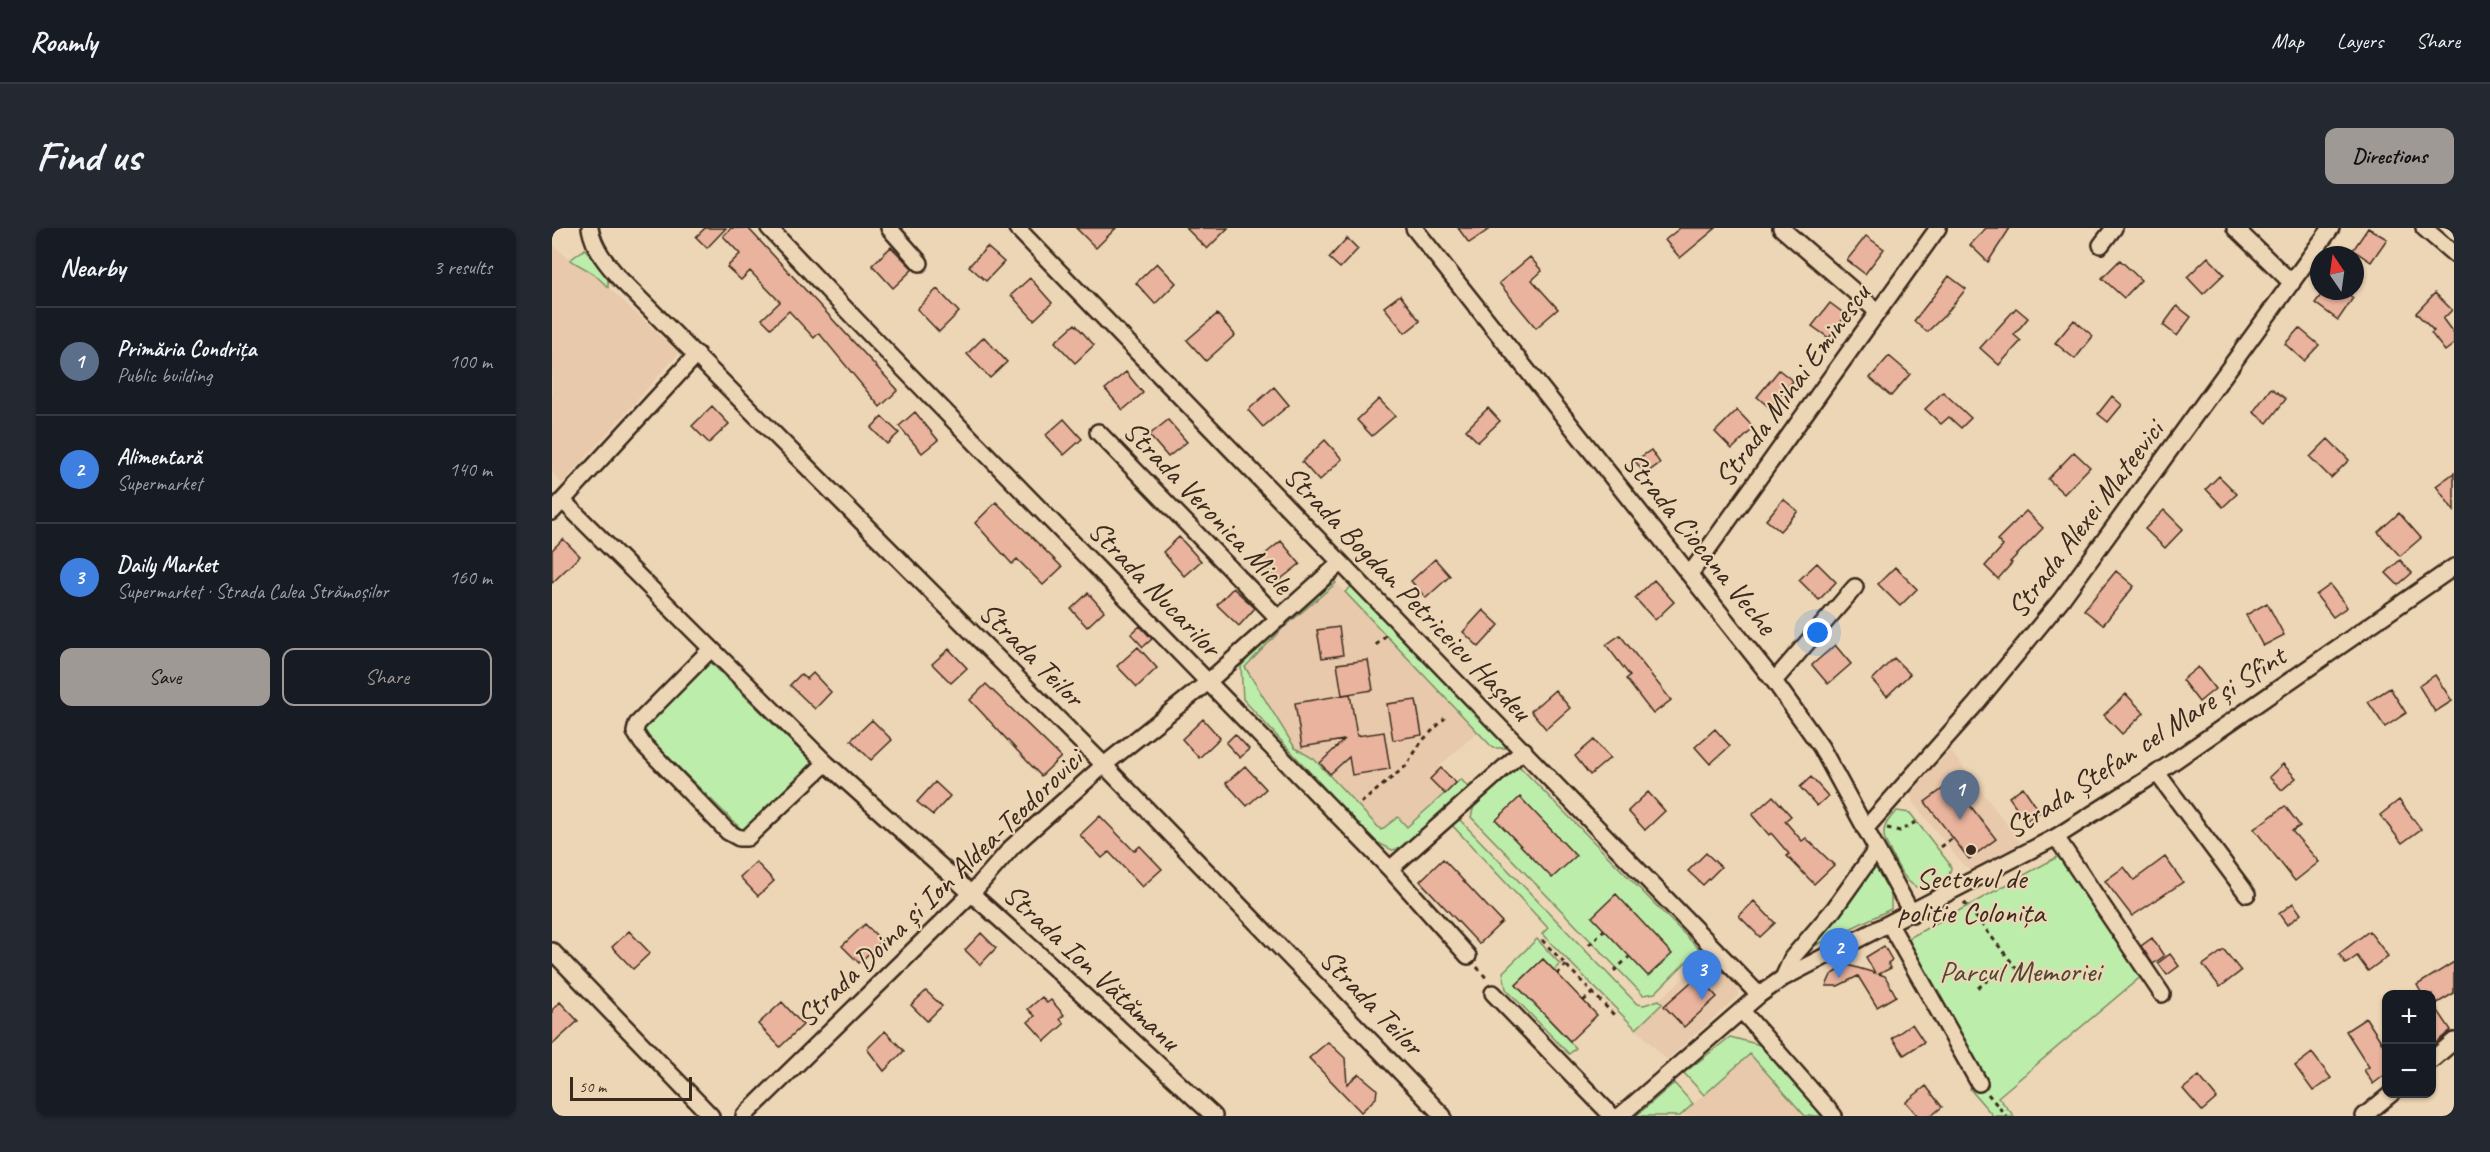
<!DOCTYPE html>
<html lang="en">
<head>
<meta charset="utf-8">
<style>
	body { margin:0; font-family:Caveat,sans-serif; background:#242831; color:#f1f3f6 }
	.controls { position:absolute; right:18px; bottom:18px; display:grid; overflow:hidden; border-radius:12px; box-shadow:0 2px 4px #0004 }
	.controls button { width:54px; height:54px; display:grid; place-items:center; padding:0; border:0; border-bottom:2px solid #363941; background:#171b24; color:#f1f3f6; font:30px sans-serif }
	.compass { position:absolute; left:1758px; top:18px; width:54px; height:54px; border-radius:50%; background:#171b24; box-shadow:0 2px 4px #0004; rotate:347deg }
	.scale { position:absolute; left:18px; bottom:15px; width:122px; box-sizing:border-box; padding-left:6px; border:3px solid #3b2a1e; border-top:0; font-size:16px; line-height:21px; white-space:nowrap; color:#3b2a1e; -webkit-text-stroke:4px #edd6b5; paint-order:stroke }
	.you { position:absolute; left:1266px; top:405px; width:21px; height:21px; margin:-15px; border:4px solid #fff; border-radius:50%; background:#1a73e8; box-shadow:0 0 0 9px #1a73e833 }
	.badge { display:grid; place-items:center; width:39px; height:39px; border-radius:50%; background:#9f9995; color:#fff; font-size:20px; font-weight:700 }
	.pin { position:absolute; translate:-50% -50px; filter:drop-shadow(0 2px 3px #0008) }
	.pin::after { content:''; position:absolute; top:32px; width:21px; height:18px; background:inherit; clip-path:polygon(0 0,100% 0,50% 100%) }
	.list { margin:0; padding:0; list-style:none }
	h2 { display:flex; justify-content:space-between; align-items:center; height:78px; margin:0; padding:0 24px; font-size:26px }
	h2 small { font-size:20px; font-weight:400; color:#9ea1a6 }
	.list li { display:grid; grid-template-columns:39px 1fr auto; gap:18px; align-items:center; box-sizing:border-box; height:108px; padding:0 24px; border-top:2px solid #363941 }
	.list b { display:block; font-size:22px; white-space:nowrap }
	.list p { margin:0; font-size:20px; white-space:nowrap; color:#9ea1a6 }
	.list em { font-size:20px; font-style:normal; color:#9ea1a6 }
	.actions { display:flex; gap:12px; padding:18px 24px }
	.actions a { flex:1; padding:14px 0; border:2px solid #9f9995; border-radius:12px; text-align:center; font-size:21px; color:#9f9995 }
	.actions .main { background:#9f9995; color:#111 }
	.map { position:relative; flex:none; width:1902px; height:888px; overflow:hidden; border-radius:12px }
	header { display:flex; align-items:center; gap:36px; box-sizing:border-box; height:84px; padding:0 30px; background:#171b24; border-bottom:2px solid #363941 }
	header strong { font-size:28px }
	nav { display:flex; gap:33px; margin-inline-start:auto; font-size:21px }
	.intro { display:flex; align-items:center; justify-content:space-between; box-sizing:border-box; height:144px; padding:0 36px }
	h1 { margin:0; font-size:42px }
	.button { padding:15px 27px; border-radius:12px; background:#9f9995; color:#111; font-size:21px; font-weight:700 }
	main { display:flex; gap:36px; padding:0 36px }
	aside { flex:1; background:#171b24; border-radius:12px; box-shadow:0 2px 4px #0004 }
	.map>svg:first-child { display:block }
</style>
</head>
<body>
<header>
<strong>Roamly</strong>
<nav><a>Map</a><a>Layers</a><a>Share</a></nav>
</header>
<div class="intro"><h1>Find us</h1><a class="button">Directions</a></div>
<main>
<aside>
<h2>Nearby<small>3 results</small></h2>
<ul class="list">
<li><span class="badge" style="background:#5c6f8a">1</span><div><b>Primăria Condrița</b><p>Public building</p></div><em>100 m</em></li>
<li><span class="badge" style="background:#3f7fe0">2</span><div><b>Alimentară</b><p>Supermarket</p></div><em>140 m</em></li>
<li><span class="badge" style="background:#3f7fe0">3</span><div><b>Daily Market</b><p>Supermarket · Strada Calea Strămoșilor</p></div><em>160 m</em></li>
</ul>
<div class="actions"><a class="main">Save</a><a>Share</a></div>
</aside>
<div class="map">
<svg width="1902" height="888" viewBox="0 0 1902 888">
	<rect width="100%" height="100%" fill="#edd6b5"/>
	<filter id="ink" filterUnits="userSpaceOnUse"><feTurbulence type="fractalNoise" baseFrequency=".0167" numOctaves="2"/><feDisplacementMap in="SourceGraphic" scale="12" xChannelSelector="R" yChannelSelector="G"/><feConvolveMatrix kernelMatrix="1 2 1 2 8 2 1 2 1" color-interpolation-filters="sRGB"/></filter>
	<g filter="url(#ink)">
		<path fill="#e8c9ab" d="M0,16L18,32L41,45L127,125L10,256L0,244Z
			M784,355L927,503L887,538L904,555L855,599L829,602L762,531L743,520L693,439L730,401Z
			M1398,522L1469,615L1420,642L1411,637L1360,573L1359,564Z
			M1162,731L1186,755V768L1115,832L1084,801L1110,776L1107,772L1151,733Z
			M1198,826L1253,888H1128Z"/>
		<path fill="#bdedab" stroke="#7c8c64" stroke-width="1.5" d="M33,21L56,51V59L41,45L18,32Z
			M783,353L784,355L730,401L693,439L743,520L762,531L829,602L846,589L855,599L909,551L919,563L852,620L840,622L819,611L691,471L689,438L714,411Z
			M800,358L952,516L954,520H941L793,364Z
			M158,434L260,534L191,603L90,503Z
			M966,537L1147,721L1103,765L1091,767L919,589L923,574Z
			M1345,583L1358,585L1396,634L1399,640L1395,656C1363,672 1351,650 1339,625C1337,620 1332,613 1332,607C1331,597 1338,589 1345,583Z
			M906,590L1085,776L1092,777L1107,772L1110,776L1084,801L990,706L996,700L899,596Z
			M1509,627L1592,746L1446,869L1462,888H1441L1418,861L1431,851L1361,728L1357,710Z
			M1319,640L1325,641L1339,666V681L1254,722Z
			M985,711L1008,736L1002,742L991,731L964,757L1024,820L1017,826L954,761L951,744Z
			M1178,809L1208,817L1271,888H1253L1198,826L1152,867L1132,845Z
			M1122,855L1141,876L1128,888H1084Z"/>
		<path fill="#e9b39d" stroke="#3b2a1e" stroke-width="1.5" d="M153,0H174L155,20L144,9Z
			M179,0H196L346,162L328,179L267,105L262,110L237,83L219,100L210,91L228,74L198,43L189,52L175,39L188,26L171,8Z
			M524,0H564L544,20Z
			M634,0H676L655,21Z
			M906,0H939L917,15Z
			M1128,0H1164L1128,30L1113,12Z
			M1434,0H1458L1436,34L1418,17Z
			M1816,0L1835,11L1819,34L1801,22Z
			M1314,8L1332,21L1313,46L1295,32Z
			M795,10L806,21L788,40L777,30Z
			M339,19L361,41L341,60L320,37Z
			M435,19L452,34L434,53L417,38Z
			M978,29L990,43L980,52L1006,81L984,100L947,55Z
			M1656,29L1672,46L1651,66L1635,49Z
			M1568,32L1589,52L1572,70L1550,50Z
			M605,35L624,55L603,76L584,55Z
			M1397,48L1414,61L1393,87L1375,104L1362,93Z
			M478,50L500,75L482,92L459,67Z
			M385,61L407,84L387,104L365,81Z
			M1772,63H1792L1801,70L1786,92L1763,75Z
			M1883,65L1900,82L1891,91L1902,106V116L1893,123L1879,105L1882,103L1864,85Z
			M848,67L868,93L853,105L832,79Z
			M1278,75L1294,87L1277,110L1260,98Z
			M1625,78L1639,89L1625,108L1611,97Z
			M1464,80L1476,90L1462,107L1469,113L1447,137L1428,120Z
			M665,86L683,107L654,133L635,112Z
			M1522,92L1541,108L1523,131L1503,115Z
			M523,96L542,117L523,135L503,114Z
			M1747,100L1767,117L1752,133L1733,116Z
			M432,109L455,134L438,150L415,126Z
			M1337,128L1358,146L1339,168L1318,150Z
			M1227,142L1241,153L1218,180L1205,169Z
			M574,144L591,165L571,182L553,161Z
			M722,159L737,177L711,199L696,182Z
			M1719,160L1734,171L1715,195L1701,184Z
			M1391,164L1419,190L1409,200L1397,189L1389,196L1373,181Z
			M1560,168L1570,177L1556,194L1546,186Z
			M827,171L843,188L820,208L805,192Z
			M160,178L177,196L157,215L140,198Z
			M936,180L948,193L926,214L914,202Z
			M1185,182L1202,200L1180,221L1163,204Z
			M363,184L386,212L370,225L347,198Z
			M330,189L347,205L335,216L319,200Z
			M512,191L530,211L512,227L494,207Z
			M616,192L635,214L616,229L597,207Z
			M1776,211L1797,232L1779,250L1758,229Z
			M773,212L790,231L767,253L750,234Z
			M1099,222L1108,235L1093,246L1083,233Z
			M1522,224L1538,239L1512,266L1496,251Z
			M1902,245V283L1884,258Z
			M1667,248L1685,266L1671,279L1654,261Z
			M1231,271L1246,283L1228,303L1214,292Z
			M444,274L510,339L491,357L465,331L460,336L423,295Z
			M1612,282L1631,301L1613,320L1593,301Z
			M1474,283L1491,300L1458,334L1460,335L1446,351L1433,338L1451,318L1445,312Z
			M1847,285L1869,310L1848,328L1826,304Z
			M627,309L649,333L632,348L611,324Z
			M11,311L28,328L0,355V322Z
			M729,313L748,336L725,354L707,331Z
			M883,331L898,348L874,370L859,353Z
			M1848,332L1860,345L1846,357L1834,345Z
			M1265,335L1284,354L1267,372L1247,352Z
			M1343,339L1365,361L1348,378L1326,356Z
			M1564,343L1582,358L1551,397L1532,382Z
			M1102,352L1122,374L1103,392L1083,370Z
			M1778,357L1795,379L1781,389L1764,367Z
			M681,360L703,380L687,398L665,377Z
			M536,365L552,383L535,399L519,381Z
			M1715,375L1732,407L1711,418L1694,387Z
			M931,382L947,397L927,419L911,404Z
			M588,398L600,411L591,419L579,406Z
			M787,399L791,427L770,430L765,402Z
			M1068,407L1119,472L1101,486L1074,451L1078,448L1054,417Z
			M1283,417L1299,436L1276,456L1260,437Z
			M586,419L605,440L585,459L565,438Z
			M397,421L415,440L399,455L380,436Z
			M1342,430L1358,446L1335,468L1320,452Z
			M816,432L821,462L790,467L785,436Z
			M1646,439L1663,461L1647,474L1630,452Z
			M261,445L279,464L263,481L238,457L249,446L255,451Z
			M1883,447L1900,473L1883,484L1867,458Z
			M434,456L509,529L489,548L418,472Z
			M1838,460L1854,485L1833,499L1816,474Z
			M1003,462L1018,480L994,501L979,483Z
			M798,466L805,508L832,504L838,541L800,547L797,529L778,546L768,535L792,512L750,519L743,475Z
			M1574,466L1592,485L1570,506L1552,487Z
			M864,472L870,507L841,512L835,476Z
			M651,491L668,510L647,530L630,511Z
			M320,492L340,512L319,532L299,512Z
			M1163,501L1178,518L1158,536L1143,519Z
			M683,506L697,521L688,530L674,515Z
			M1042,512L1058,530L1038,547L1023,528Z
			M1731,536L1744,550L1730,562L1717,549Z
			M693,538L714,561L695,578L674,555Z
			M889,540L904,555L893,566L878,551Z
			M1259,549L1276,568L1265,578L1248,559Z
			M383,554L398,568L381,587L365,574Z
			M1400,554L1444,611L1417,631L1373,574Z
			M1471,559L1488,584L1474,593L1457,569Z
			M1096,564L1113,583L1093,602L1076,583Z
			M1221,568L1239,588L1233,593L1250,613L1254,610L1282,637L1262,656L1235,628L1237,626L1219,605L1217,607L1200,587Z
			M968,569L1024,628L1000,650L944,592Z
			M1847,572L1869,601L1850,615L1828,587Z
			M1733,578L1748,598L1740,603L1767,634L1743,653L1702,601Z
			M548,588L582,623L588,618L610,641L590,659L557,624L550,630L528,607Z
			M1154,625L1169,639L1151,657L1136,643Z
			M1613,629L1631,654L1580,688L1553,653L1572,639L1582,652Z
			M891,631L950,694L927,716L868,653Z
			M204,634L222,653L206,668L188,649Z
			M1064,666L1120,726L1096,748L1040,689Z
			M1202,673L1223,695L1208,709L1187,688Z
			M1741,675L1749,686L1735,697L1727,686Z
			M313,696L330,713L307,735L290,718Z
			M77,703L98,725L81,741L60,719Z
			M1817,703L1836,728L1816,743L1805,728L1794,736L1787,726Z
			M429,705L444,720L428,737L413,722Z
			M1600,710L1612,728L1601,736L1589,718Z
			M1332,718L1340,732L1336,735L1339,740L1327,746L1333,748L1344,768L1325,779L1306,748L1286,758H1274L1279,747L1296,737L1323,745L1314,729Z
			M1672,722L1689,743L1668,759L1651,737Z
			M1618,726L1627,738L1615,747L1606,735Z
			M991,731L1045,787L1018,813L964,757Z
			M1902,734V765L1882,777L1899,802L1880,818V766H1870L1865,757Z
			M1146,748L1165,769L1132,799L1112,778Z
			M374,763L390,778L375,793L359,777Z
			M490,769L495,775L499,772L512,787L508,791L512,796L493,813L476,794L483,788L476,781Z
			M8,774L26,793L0,817V782Z
			M230,774L251,797L228,819L206,796Z
			M1814,790L1834,821V846L1821,856L1812,842L1817,839L1794,803Z
			M1360,796L1372,814L1352,827L1340,810Z
			M333,803L352,823L332,843L315,821Z
			M776,814L793,830L795,856L807,846L825,861L824,870L809,884L757,830Z
			M1760,825L1779,850L1761,863L1743,838Z
			M1647,848L1665,870L1650,883L1631,861Z
			M1374,858L1390,879L1379,888H1366L1354,874Z"/>
		<g fill="none" stroke-linecap="round" stroke-linejoin="round">
			<defs>
				<path id="minor" d="M38,0C42,21 54,35 68,51L552,537L891,888
					M217,0L304,92L838,641L916,728
					M337,0L368,35
					M465,0L1207,767
					M862,0L1222,453L1269,519L1360,686
					M1229,0L1326,84
					M1683,0L1740,55
					M1872,0L1902,26
					M1549,17L1562,0
					M546,204L727,391
					M11,273L274,535L500,738L662,888
					M0,284L145,126
					M1138,346L1386,0
					M159,421L85,496L83,504L90,515L176,604L187,610H195L274,535
					M1222,453L1303,359
					M1605,545L1695,666
					M1313,601L1422,478L1509,372L1779,0
					M1504,609L1610,766
					M838,641L972,522
					M1338,697L1427,855
					M0,723L159,888
					M1231,750L1240,730L1282,681L1324,622
					M941,765L1060,888
					M1190,783L1282,888
					M1880,832L1902,813
					M192,888L420,665L460,619L552,537L656,454L788,335
					M1068,888L1207,767L1231,750L1504,609L1605,545L1902,339
					M1812,888L1839,866"/>
			</defs>
			<use href="#minor" stroke="#3b2a1e" stroke-width="20"/>
			<path stroke="#3b2a1e" stroke-width="3" stroke-dasharray="4.5 4.5" stroke-linecap="butt" d="M824,417L836,405
				M809,575L854,538L870,513L893,490
				M1335,600L1348,603L1367,592
				M1389,619L1401,610
				M1412,674L1469,746
				M990,712L1064,789
				M1037,717L1052,702
				M925,739L936,752
				M1062,743L1077,729
				M1005,746L1014,737
				M1426,760L1459,734
				M1031,773L1041,765
				M1436,866L1454,888"/>
			<use href="#minor" stroke="#edd6b5" stroke-width="15"/>
		</g>
	</g>
	<circle fill="#3b2a1e" stroke="#edd6b5" stroke-width="2" cx="1419" cy="622" r="6"/>
	<g text-anchor="middle" stroke-width="4.5" stroke-linejoin="round" paint-order="stroke">
		<g font-size="30" fill="#3b2a1e" stroke="#edd6b5">
			<text transform="translate(1240 157) rotate(-54)" y="10">Strada Mihai Eminescu</text>
			<text transform="translate(656 279) rotate(46)" y="10">Strada Veronica Micle</text>
			<text transform="translate(1533 291) rotate(-53)" y="10">Strada Alexei Mateevici</text>
			<text transform="translate(1148 315) rotate(51)" y="10">Strada Ciocana Veche</text>
			<text transform="translate(603 360) rotate(46)" y="10">Strada Nucarilor</text>
			<text transform="translate(856 365) rotate(46)" y="10">Strada Bogdan Petriceicu Hașdeu</text>
			<text transform="translate(480 426) rotate(45)" y="10">Strada Teilor</text>
			<text transform="translate(1593 514) rotate(-33)" y="10">Strada Ștefan cel Mare și Sfînt</text>
			<text transform="translate(387 660) rotate(-44)" y="10">Strada Doina și Ion Aldea-Teodorovici</text>
			<text transform="translate(540 739) rotate(43)" y="10">Strada Ion Vătămanu</text>
			<text transform="translate(820 774) rotate(46)" y="10">Strada Teilor</text>
		</g>
		<g font-size="30" fill="#3b2a1e" stroke="#edd6b5">
			<text x="1419" y="660">Sectorul de<tspan x="1419" dy="34">poliție Colonița</tspan></text>
		</g>
		<g font-size="30" fill="#4e4733" stroke="#edd6b5">
			<text x="1468" y="753">Parcul Memoriei</text>
		</g>
	</g>
</svg>
<div class="controls">
<button>+</button>
<button>−</button>
</div>
<svg class="compass" viewBox="-18 -18 36 36"><path d="M0-13l5 13h-10z" fill="#e53935"/><path d="M0 13l5-13h-10z" fill="#9ea1a6"/></svg>
<div class="scale">50 m</div>
<div class="you"></div>
<div class="pin badge" style="left:1408px;top:592px;background:#5c6f8a">1</div>
<div class="pin badge" style="left:1287px;top:750px;background:#3f7fe0">2</div>
<div class="pin badge" style="left:1150px;top:772px;background:#3f7fe0">3</div>
</div>
</main>
</body>
</html>
